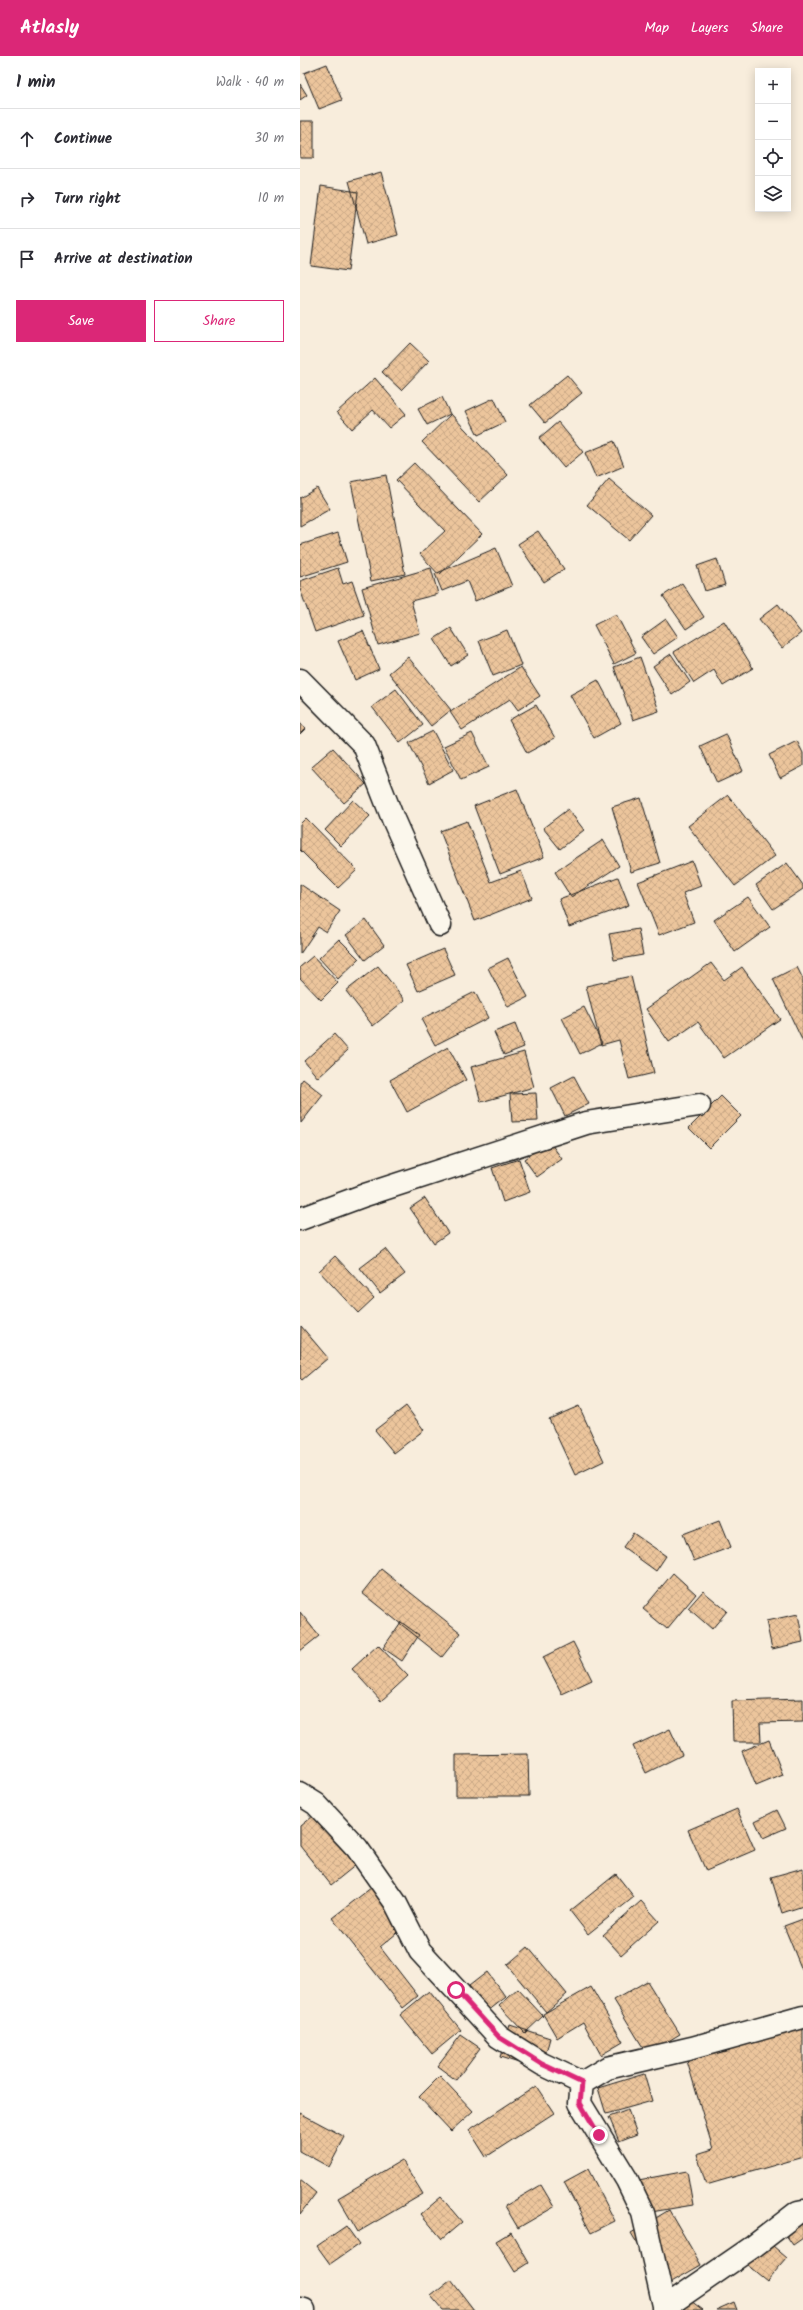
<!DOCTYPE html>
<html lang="en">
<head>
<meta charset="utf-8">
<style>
	body { margin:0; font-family:Kalam,sans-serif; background:#f2f2f3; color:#2b2b33 }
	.controls { position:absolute; right:12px; top:12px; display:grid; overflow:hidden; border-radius:0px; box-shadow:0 2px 10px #0003 }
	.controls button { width:36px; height:36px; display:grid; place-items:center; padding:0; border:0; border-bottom:1px solid #e1e1e2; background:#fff; color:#2b2b33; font:20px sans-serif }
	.stop { position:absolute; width:12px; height:12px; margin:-9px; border:3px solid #db2777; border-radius:50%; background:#fff }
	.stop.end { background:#db2777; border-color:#fff; box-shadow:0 1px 4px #0008 }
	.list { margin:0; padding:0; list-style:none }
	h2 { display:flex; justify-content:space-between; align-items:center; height:52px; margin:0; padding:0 16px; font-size:17px }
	h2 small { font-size:13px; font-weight:400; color:#7c7c81 }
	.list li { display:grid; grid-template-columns:26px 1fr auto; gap:12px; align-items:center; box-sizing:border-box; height:60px; padding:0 16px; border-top:1px solid #e1e1e2 }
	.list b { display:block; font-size:15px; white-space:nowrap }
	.list em { font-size:13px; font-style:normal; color:#7c7c81 }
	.actions { display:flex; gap:8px; padding:12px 16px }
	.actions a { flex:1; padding:9px 0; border:1px solid #db2777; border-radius:0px; text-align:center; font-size:14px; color:#db2777 }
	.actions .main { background:#db2777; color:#fff }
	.icon { flex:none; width:22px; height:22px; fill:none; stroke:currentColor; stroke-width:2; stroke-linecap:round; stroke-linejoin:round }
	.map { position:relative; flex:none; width:503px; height:2254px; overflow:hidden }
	header { display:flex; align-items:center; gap:24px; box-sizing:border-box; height:56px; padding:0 20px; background:#db2777; color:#fff }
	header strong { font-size:19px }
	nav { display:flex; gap:22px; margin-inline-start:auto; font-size:14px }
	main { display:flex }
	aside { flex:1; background:#fff }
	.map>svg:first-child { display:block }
</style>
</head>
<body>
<header>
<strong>Atlasly</strong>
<nav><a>Map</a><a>Layers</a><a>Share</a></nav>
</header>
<main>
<aside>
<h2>1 min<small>Walk · 40 m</small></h2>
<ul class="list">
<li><svg class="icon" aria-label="ahead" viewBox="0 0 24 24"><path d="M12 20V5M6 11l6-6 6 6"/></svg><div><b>Continue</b></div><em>30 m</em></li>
<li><svg class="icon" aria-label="right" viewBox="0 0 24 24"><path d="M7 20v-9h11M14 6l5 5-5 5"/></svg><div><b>Turn right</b></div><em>10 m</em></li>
<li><svg class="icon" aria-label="arrive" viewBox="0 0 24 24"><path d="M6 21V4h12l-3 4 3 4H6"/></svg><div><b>Arrive at destination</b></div></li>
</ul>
<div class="actions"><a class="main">Save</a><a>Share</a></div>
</aside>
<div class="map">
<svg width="503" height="2254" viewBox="0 0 503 2254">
	<defs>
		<pattern id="building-cross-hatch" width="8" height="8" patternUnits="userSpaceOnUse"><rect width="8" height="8" fill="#ecc59c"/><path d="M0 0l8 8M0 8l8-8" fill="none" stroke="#caa986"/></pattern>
	</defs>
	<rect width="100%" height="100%" fill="#f8eddc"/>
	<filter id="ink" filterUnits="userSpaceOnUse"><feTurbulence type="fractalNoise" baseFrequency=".025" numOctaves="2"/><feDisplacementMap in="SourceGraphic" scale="8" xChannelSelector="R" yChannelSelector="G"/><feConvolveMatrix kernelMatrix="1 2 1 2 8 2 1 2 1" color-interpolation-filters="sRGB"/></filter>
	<g filter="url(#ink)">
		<path fill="url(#building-cross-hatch)" stroke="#1c1c1c" d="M27,8L42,44L19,53L4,17Z
			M0,28L7,39L0,44Z
			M0,65H14V102H0Z
			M81,116L98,179L66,188L49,125Z
			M21,130L58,136L48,215L11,210Z
			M110,287L129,305L101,334L82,316Z
			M267,319L282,337L245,367L230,349Z
			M75,322L106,358L89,372L73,354L52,373L37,356Z
			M142,341L150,358L127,369L118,353Z
			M194,342L205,366L178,379L166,355Z
			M151,358L208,419L179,446L122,386Z
			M258,366L283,396L264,412L239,382Z
			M314,385L324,410L296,422L285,397Z
			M114,407L182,478L139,519L120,498L145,475L96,424Z
			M86,419L105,518L71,525L51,426Z
			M309,423L351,459L329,484L287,449Z
			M17,432L30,453L0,470V442Z
			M238,475L264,513L244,526L218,488Z
			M38,477L47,506L0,521V489Z
			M196,492L212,530L175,545L167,525L142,535L135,518Z
			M417,503L425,529L405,535L397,510Z
			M38,512L43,528L52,525L64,559L15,576L0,533V525Z
			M131,512L138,538L111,545L120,577L78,589L62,532Z
			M382,527L404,561L386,573L363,540Z
			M478,548L501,577L482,592L459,563Z
			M316,558L336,597L314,608L294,569Z
			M366,563L378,581L353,598L341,581Z
			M424,565L453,612L423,630L414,614L394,627L374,596Z
			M151,572L168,599L151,610L134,583Z
			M207,574L221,609L193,620L179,585Z
			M63,575L79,613L55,624L38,585Z
			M371,598L390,626L372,639L353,610Z
			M108,601L151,654L131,670L89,617Z
			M340,601L359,655L333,664L314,611Z
			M221,611L240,640L218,654L210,643L162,674L150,656Z
			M298,624L321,667L294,682L270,639Z
			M96,633L123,669L100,687L72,651Z
			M236,649L255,682L227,697L209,664Z
			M0,667L5,673L0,678Z
			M133,675L153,714L129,727L109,687Z
			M172,677L189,711L161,724L144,690Z
			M426,678L443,715L417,727L400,690Z
			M497,685L503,697V710L480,722L469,699Z
			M33,692L66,728L44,747L11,711Z
			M217,733L244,801L200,818L174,750Z
			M428,739L475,800L435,830L388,770Z
			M341,742L360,807L331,816L312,751Z
			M53,744L70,760L41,790L25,774Z
			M268,753L284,774L260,793L243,772Z
			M6,762L57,814L38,832L0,794V768Z
			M167,765L191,826L221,815L232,842L175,865L140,775Z
			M303,784L319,810L271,841L255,816Z
			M392,805L401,830L383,837L394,866L359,879L338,826Z
			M487,807L503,829V833L473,853L456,829Z
			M318,821L329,849L269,871L259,843Z
			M0,828L40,855L26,876L18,871L0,898Z
			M448,841L470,871L435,896L414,864Z
			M66,864L84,889L65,904L46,879Z
			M338,873L343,899L314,904L309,878Z
			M39,883L59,903L38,923L19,902Z
			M143,893L155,919L118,935L106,909Z
			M13,900L38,927L21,944L0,922V911Z
			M208,902L228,941L208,951L188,912Z
			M411,907L424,924L442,911L480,963L424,1002L398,966L369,986L346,953Z
			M78,910L105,944L73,970L46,935Z
			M497,911L503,923V986L473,923Z
			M331,920L354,1017L329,1023L319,984L301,989L286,930Z
			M175,936L188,962L135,989L121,963Z
			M284,951L302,987L280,998L262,962Z
			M215,968L224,991L204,999L194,976Z
			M34,978L48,994L18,1022L4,1005Z
			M148,991L166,1024L107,1056L90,1024Z
			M224,996L234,1031L181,1046L171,1011Z
			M274,1020L289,1048L265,1060L251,1032Z
			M3,1023L23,1039L1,1067L0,1027Z
			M236,1037L238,1065L212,1066L210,1038Z
			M421,1040L441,1060L409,1092L389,1072Z
			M249,1085L262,1103L237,1121L224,1103Z
			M219,1103L230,1136L203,1146L192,1112Z
			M125,1142L148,1177L134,1187L110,1152Z
			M85,1193L105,1218L80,1237L60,1212Z
			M35,1200L74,1242L58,1257L19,1215Z
			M1,1270L28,1302L2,1324L0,1322Z
			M106,1350L124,1374L94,1397L75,1374Z
			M279,1350L304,1405L275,1419L249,1363Z
			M420,1464L431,1491L394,1505L383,1478Z
			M333,1477L366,1500L356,1515L323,1491Z
			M81,1513L161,1577L142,1601L62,1537Z
			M373,1517L396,1538L367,1573L343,1553Z
			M403,1535L427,1555L412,1573L388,1552Z
			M0,1556L19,1580L0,1595Z
			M498,1558L503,1586L472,1593L466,1565Z
			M101,1566L119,1579L102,1605L83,1592Z
			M273,1586L292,1624L262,1638L243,1601Z
			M78,1589L108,1620L81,1645L52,1613Z
			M503,1643V1666L460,1667L461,1686H433L432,1645Z
			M370,1673L382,1699L346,1717L333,1690Z
			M469,1684L483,1719L456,1730L442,1695Z
			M228,1698L229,1740H156V1699Z
			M22,1752L62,1804L31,1829L0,1790V1770Z
			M437,1753L455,1794L406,1815L388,1774Z
			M477,1754L486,1772L463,1782L455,1765Z
			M503,1812V1850L482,1857L471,1821Z
			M316,1818L334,1841L288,1878L270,1855Z
			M76,1828L108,1868L80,1891L118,1940L103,1952L32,1862Z
			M341,1845L359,1865L321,1899L303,1879Z
			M503,1863V1914H502L484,1870Z
			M228,1891L267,1938L246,1956L207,1909Z
			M187,1916L206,1941L188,1955L169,1930Z
			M347,1925L380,1978L347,1998L314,1944Z
			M291,1931L323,1986L301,1999L283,1966L257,1982L243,1958Z
			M218,1933L243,1960L225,1977L199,1950Z
			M129,1935L161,1974L132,1998L100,1959Z
			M210,1969L250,1982L241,2014L200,2001Z
			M503,1971V2101L406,2129L397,2098L413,2093L387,2005Z
			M161,1979L180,1992L156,2024L137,2010Z
			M344,2018L352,2045L306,2058L298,2032Z
			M140,2020L173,2055L151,2075L119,2041Z
			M236,2030L254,2057L186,2101L169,2074Z
			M328,2054L337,2078L319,2085L309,2061Z
			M0,2057L45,2081L29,2111L0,2095Z
			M102,2104L123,2138L58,2176L38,2142Z
			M288,2113L315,2165L291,2177L264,2126Z
			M387,2115L393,2149L339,2158L333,2125Z
			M0,2124L16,2137L0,2158Z
			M241,2129L254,2151L218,2172L205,2150Z
			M141,2141L162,2166L142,2183L121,2158Z
			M369,2154L401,2209L363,2231L331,2177Z
			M503,2158V2182L493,2189L481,2172Z
			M46,2170L59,2188L30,2208L17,2190Z
			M211,2176L229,2207L215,2216L196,2185Z
			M466,2184L487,2202L467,2225L446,2208Z
			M151,2224L174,2254H143L131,2240Z
			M387,2242L403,2254H378Z
			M434,2246L437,2254H416Z"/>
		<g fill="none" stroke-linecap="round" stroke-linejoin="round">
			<defs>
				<path id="street" d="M0,624L64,689L93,763L140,869
					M0,1163L65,1139L286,1067L399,1049
					M0,1738L16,1748L57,1792L95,1846L120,1895L199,1981L242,2008L282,2027
					M282,2027L280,2047L327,2124L343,2157L365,2254
					M282,2027L307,2012L392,1992L503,1961
					M364,2252L454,2190L498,2156L503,2155
					M0,2253L4,2254"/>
			</defs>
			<use href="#street" stroke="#1c1c1c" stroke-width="25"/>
			<use href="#street" stroke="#fbf7ec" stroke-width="22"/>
		</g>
	</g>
	<g fill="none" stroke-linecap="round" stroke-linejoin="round" filter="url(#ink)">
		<path stroke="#db2777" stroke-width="5" d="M156,1934L199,1981L242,2008L282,2027L280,2047L299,2079"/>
	</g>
</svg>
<div class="controls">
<button>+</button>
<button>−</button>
<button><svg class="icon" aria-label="locate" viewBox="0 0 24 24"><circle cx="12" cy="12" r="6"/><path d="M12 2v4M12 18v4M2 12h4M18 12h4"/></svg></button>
<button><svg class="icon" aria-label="layers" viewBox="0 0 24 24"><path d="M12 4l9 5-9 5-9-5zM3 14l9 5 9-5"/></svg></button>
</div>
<div class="stop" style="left:156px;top:1934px"></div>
<div class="stop end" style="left:299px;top:2079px"></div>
</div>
</main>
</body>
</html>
